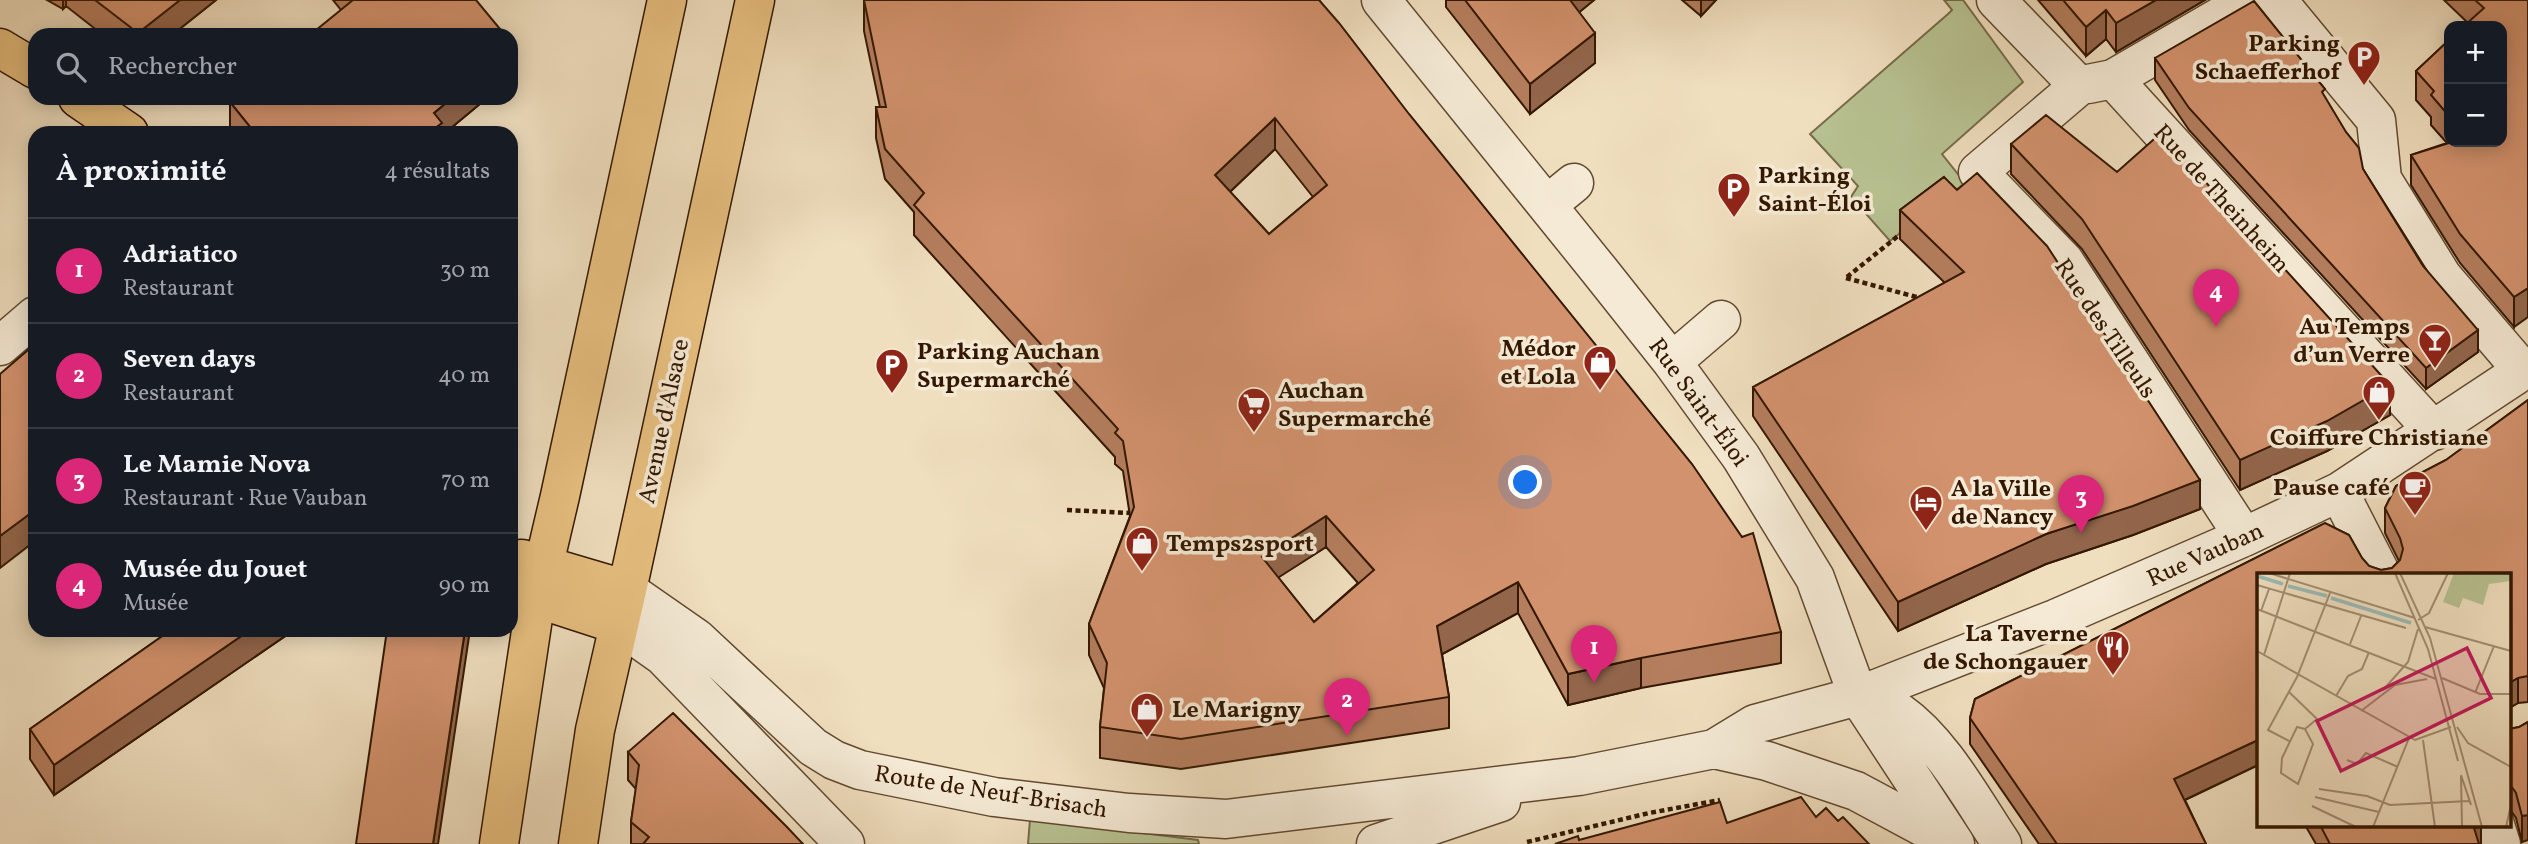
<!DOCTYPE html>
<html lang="fr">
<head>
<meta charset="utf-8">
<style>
	body { margin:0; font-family:Vollkorn,serif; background:#242831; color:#f1f3f6 }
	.controls { position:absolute; right:21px; top:21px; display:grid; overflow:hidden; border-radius:14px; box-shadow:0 4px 18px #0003 }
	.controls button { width:63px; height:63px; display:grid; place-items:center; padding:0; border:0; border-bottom:2px solid #363941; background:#171b24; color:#f1f3f6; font:35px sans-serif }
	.you { position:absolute; left:1526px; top:483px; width:24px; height:24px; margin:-18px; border:5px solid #fff; border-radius:50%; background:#1a73e8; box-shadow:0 0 0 10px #1a73e833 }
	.badge { display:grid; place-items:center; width:46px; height:46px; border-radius:50%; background:#db2777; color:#fff; font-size:23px; font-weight:700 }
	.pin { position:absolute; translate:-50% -58px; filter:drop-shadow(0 2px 4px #0008) }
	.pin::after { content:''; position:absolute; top:37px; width:24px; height:21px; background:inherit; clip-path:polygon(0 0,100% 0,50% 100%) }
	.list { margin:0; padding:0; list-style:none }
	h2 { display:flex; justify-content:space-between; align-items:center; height:91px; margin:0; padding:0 28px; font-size:30px }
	h2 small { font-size:23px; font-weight:400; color:#9ea1a6 }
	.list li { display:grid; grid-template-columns:46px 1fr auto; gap:21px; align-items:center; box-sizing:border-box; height:105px; padding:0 28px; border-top:2px solid #363941 }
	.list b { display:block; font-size:26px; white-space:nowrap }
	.list p { margin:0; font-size:23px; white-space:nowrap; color:#9ea1a6 }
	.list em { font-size:23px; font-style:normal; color:#9ea1a6 }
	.icon { flex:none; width:38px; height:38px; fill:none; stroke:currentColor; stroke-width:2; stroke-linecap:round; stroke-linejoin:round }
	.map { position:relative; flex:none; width:2528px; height:844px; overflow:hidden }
	.search { position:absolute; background:#171b24; box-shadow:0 4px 18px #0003; left:28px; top:28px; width:490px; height:77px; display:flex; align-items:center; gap:18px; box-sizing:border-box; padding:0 24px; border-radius:21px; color:#9ea1a6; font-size:26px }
	.panel { position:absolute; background:#171b24; box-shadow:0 4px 18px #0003; left:28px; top:126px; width:490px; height:511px; border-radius:21px }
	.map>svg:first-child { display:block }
</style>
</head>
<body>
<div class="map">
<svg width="2528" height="844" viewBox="0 0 2528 844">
	<rect width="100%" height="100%" fill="#f0dfbf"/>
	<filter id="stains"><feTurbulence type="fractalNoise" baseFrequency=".00286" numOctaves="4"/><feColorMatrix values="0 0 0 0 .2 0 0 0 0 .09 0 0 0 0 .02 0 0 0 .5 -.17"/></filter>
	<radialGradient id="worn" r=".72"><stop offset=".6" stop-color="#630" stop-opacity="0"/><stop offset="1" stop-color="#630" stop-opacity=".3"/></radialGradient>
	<path fill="#b8c292" stroke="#766c49" stroke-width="2" d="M1944,0H1963L2023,82L1942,154L1965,183L1890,241L1851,197L1858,186L1810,134L1948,14L1952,10Z
		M1030,819L1198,840L1199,844H1028Z"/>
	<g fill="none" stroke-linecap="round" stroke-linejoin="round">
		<defs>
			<path id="minor" d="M1381,0L1599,270L1672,362L1741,457L1815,578L1858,696L1955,844
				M1996,0L2079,86
				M2277,0L2376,120L2382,179L2442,276L2523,371
				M2113,79L2434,431
				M2088,84L2113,79L2249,0
				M2079,86L1978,172L2064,261L2244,537
				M1547,205L1574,183
				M0,346L35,316
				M1672,362L1721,320
				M2339,492L2381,574
				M627,590L696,638L813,747L834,760L860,770L994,797L1129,813L1226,819L1579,776L1714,749L1755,724L1858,696L2055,619L2244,537L2339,492L2528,367
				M619,625L663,656L845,844
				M1858,696C1872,700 1887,704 1899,712C1942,742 1973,801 2002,844
				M1714,749L1767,761L1856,791L1953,843
				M2495,825L2501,844
				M1376,844L1501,802"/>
			<path id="major" d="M0,48L35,69
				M78,98L129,133
				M522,559L627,590
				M511,564L536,598L619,625
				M499,844L536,598L560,496L667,0
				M578,844L595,730L627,590L755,0"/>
		</defs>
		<use href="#minor" stroke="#624930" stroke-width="41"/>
		<use href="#major" stroke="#331700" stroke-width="41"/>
		<path stroke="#331700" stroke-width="4.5" stroke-dasharray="5 3.5" stroke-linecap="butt" d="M1847,277L1903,232
			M1846,278L1920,298
			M1067,510L1130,513
			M1527,842L1649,813L1720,800"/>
		<use href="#minor" stroke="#f5ead5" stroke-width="38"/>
		<use href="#major" stroke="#e8c080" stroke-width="38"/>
	</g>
	<path fill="#b57e5e" stroke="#331700" stroke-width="2" fill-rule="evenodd" d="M47,0H216L172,35H103L66,6L63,9Z
		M333,0H476L341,10Z
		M864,0H1319L1781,632V663L1641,688L1568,705L1518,613L1442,654L1449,697V728L1181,769L1100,758V727L1104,688L1089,655V624L1130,516L1123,471L1115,464V457L914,235V212L885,179L876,138V107H880L864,31ZM1275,149L1313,197L1269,234L1230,192ZM1326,547L1358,583L1314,622L1278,577Z
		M1446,0H1594L1579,12L1595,63L1530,114L1446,7Z
		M1682,0H1716L1701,16Z
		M2038,0H2205L2116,52L2106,39L2086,56Z
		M2444,0H2528L2514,327L2460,263L2411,185V155L2447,143L2431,125V117L2416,100V71L2449,40V142H2502L2468,23Z
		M2155,58L2325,98L2363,169L2478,352L2426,389L2189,130L2155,80Z
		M487,98L445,133H232L230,130V102Z
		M2011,144L2117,172L2390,415L2327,451L2240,490L2082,249L2011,174Z
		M1944,177L2200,509L2133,535L2046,564L1898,631L1753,416V387L1945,283L1900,239V210Z
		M2528,400V702L2518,703L2509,708V575H2258V765L2185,800L2206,844H2039L1970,744V718L1975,699L2325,523L2349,535L2362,558L2369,566L2381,570L2392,568L2399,561L2385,533V508L2396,486L2446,460Z
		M171,630H294L54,795L30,759V729Z
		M2528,722L2522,842L2516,818L2509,808V729L2519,727Z
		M628,752L803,844H631V822L636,789L628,780Z
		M2305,825H2480L2481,844H2316Z"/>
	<path fill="#93664c" stroke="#331700" stroke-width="2" d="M63,0H66V6L63,9Z
		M180,0H216L172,35H138V33Z
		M1565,0H1594L1565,24Z
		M1701,0H1716L1701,16Z
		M2156,0H2205L2116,52V23Z
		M2106,10V39L2086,56V27Z
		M1595,33V63L1530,114V84Z
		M514,47V75L511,78V49Z
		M452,98H487L445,133H428L434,113Z
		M1275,118V149L1215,206V175Z
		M2528,288V317L2514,327V297Z
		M2478,330V352L2426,389V368Z
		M2390,385V415L2327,451L2240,490V460Z
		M2200,480V509L2133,535L2046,564L1898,631V602L2046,534Z
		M35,510V541L0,568V536Z
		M1326,516V547L1262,588V557Z
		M1518,582V613L1437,657V626Z
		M250,630H294L54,795V765Z
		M465,630H470L438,844H433Z
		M1641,658V688L1568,705V674Z
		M2518,678V703L2509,708V683Z
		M2258,740V765L2174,805V779Z
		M2528,815V840L2522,842V816Z
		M2481,826V844H2474V828Z"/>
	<path fill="#d2926d" stroke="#331700" stroke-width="2" fill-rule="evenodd" d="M95,0H180L138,33Z
		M353,0H476L505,35H310Z
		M864,0H1319L1339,23L1409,114L1692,464L1742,537L1753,533L1781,632L1641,658L1568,674L1518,582L1437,626L1449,697L1181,739L1100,727L1107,663L1089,624L1134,507L1123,441L1115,433L1118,429L914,205L924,193L885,149L876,107H886ZM1275,118L1327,185L1269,234L1215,175ZM1326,516L1374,570L1314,622L1262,557Z
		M1465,0H1570L1595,33L1530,84Z
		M2063,0H2156L2116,23L2106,10L2086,27Z
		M2475,0H2528V288L2514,297L2460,234L2411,155L2452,142H2502V26H2464L2484,8Z
		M2254,1L2325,89L2322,92L2346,132L2359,148L2363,169L2423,266L2478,330L2426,368L2189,108L2155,58Z
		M2449,40V116L2431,95L2434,91L2416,71Z
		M234,98H452L434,113L442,123L428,133H255L230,102Z
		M2046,115L2117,172L2161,133L2390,385L2327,421L2240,460L2082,219L2011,144Z
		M1977,173L2047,246L2200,480L2133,506L2046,534L1898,602L1753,387L1964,272L1900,210L1944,177L1957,190Z
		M35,344V510L0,536V374Z
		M2528,400V676L2518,678L2509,683V575H2258V740L2174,779L2206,844H2057L1970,718L1975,699L2325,523L2349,535L2362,558L2369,566L2381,570L2392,568L2400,560L2403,549L2400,538L2385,508L2396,486L2446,460Z
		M171,630H250L54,765L30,729Z
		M387,630H465L433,844H356Z
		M673,713L786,826L803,844H643L649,837L631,822L639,765L628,752Z
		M2528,722V815L2522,816L2516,793L2509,783V729L2519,727Z
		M1801,797L1816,817L1826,808L1838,821L1843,817L1869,844H1555L1578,836L1579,840L1720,802L1727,823Z
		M2320,825H2480L2481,826L2474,828L2479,844H2330Z"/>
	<defs>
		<symbol id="parking-pin" viewBox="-11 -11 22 30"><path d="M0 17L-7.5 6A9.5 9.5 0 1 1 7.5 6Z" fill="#8f2418" stroke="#f5ead5"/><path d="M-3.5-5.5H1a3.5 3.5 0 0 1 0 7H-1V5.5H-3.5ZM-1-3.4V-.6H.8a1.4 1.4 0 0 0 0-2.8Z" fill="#fff"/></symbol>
		<symbol id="bar-pin" viewBox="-11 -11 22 30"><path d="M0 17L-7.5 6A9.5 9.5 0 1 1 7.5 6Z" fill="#8f2418" stroke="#f5ead5"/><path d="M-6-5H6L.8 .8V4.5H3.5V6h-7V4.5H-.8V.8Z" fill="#fff"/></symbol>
		<symbol id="shop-pin" viewBox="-11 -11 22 30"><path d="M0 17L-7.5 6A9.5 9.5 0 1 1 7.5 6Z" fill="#8f2418" stroke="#f5ead5"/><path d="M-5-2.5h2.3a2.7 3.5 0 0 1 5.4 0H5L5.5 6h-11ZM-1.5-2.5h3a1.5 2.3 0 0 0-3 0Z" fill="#fff"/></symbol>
		<symbol id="supermarket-pin" viewBox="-11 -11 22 30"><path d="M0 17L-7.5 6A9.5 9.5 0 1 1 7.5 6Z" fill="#8f2418" stroke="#f5ead5"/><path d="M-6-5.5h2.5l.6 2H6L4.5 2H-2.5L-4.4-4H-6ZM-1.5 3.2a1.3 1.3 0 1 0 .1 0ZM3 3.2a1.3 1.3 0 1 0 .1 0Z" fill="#fff"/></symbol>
		<symbol id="cafe-pin" viewBox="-11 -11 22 30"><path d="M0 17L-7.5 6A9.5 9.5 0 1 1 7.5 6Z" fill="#8f2418" stroke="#f5ead5"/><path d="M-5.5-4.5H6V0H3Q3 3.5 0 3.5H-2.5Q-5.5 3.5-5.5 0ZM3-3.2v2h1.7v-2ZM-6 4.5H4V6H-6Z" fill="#fff"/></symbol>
		<symbol id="hotel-pin" viewBox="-11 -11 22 30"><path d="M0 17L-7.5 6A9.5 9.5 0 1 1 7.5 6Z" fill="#8f2418" stroke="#f5ead5"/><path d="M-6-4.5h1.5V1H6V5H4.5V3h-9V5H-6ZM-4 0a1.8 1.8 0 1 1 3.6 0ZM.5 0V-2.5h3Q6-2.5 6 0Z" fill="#fff"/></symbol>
		<symbol id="restaurant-pin" viewBox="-11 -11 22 30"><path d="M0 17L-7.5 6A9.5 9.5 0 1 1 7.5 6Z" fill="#8f2418" stroke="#f5ead5"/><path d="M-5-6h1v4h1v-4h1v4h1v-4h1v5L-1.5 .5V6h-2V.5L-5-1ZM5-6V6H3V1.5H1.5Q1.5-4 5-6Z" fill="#fff"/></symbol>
	</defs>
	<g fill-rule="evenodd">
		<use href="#parking-pin" x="2345" y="38" width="38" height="52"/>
		<use href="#parking-pin" x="1715" y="170" width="38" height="52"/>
		<use href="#bar-pin" x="2416" y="321" width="38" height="52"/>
		<use href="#shop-pin" x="1581" y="343" width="38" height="52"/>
		<use href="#parking-pin" x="873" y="346" width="38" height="52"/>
		<use href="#shop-pin" x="2360" y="373" width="38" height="52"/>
		<use href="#supermarket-pin" x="1235" y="385" width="38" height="52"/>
		<use href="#cafe-pin" x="2396" y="468" width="38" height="52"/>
		<use href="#hotel-pin" x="1907" y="483" width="38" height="52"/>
		<use href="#shop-pin" x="1123" y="524" width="38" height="52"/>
		<use href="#restaurant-pin" x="2094" y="628" width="38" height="52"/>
		<use href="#shop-pin" x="1128" y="690" width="38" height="52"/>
	</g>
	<g text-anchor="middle" stroke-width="7" stroke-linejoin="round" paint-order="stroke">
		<g font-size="24" font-weight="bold" fill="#331700" stroke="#f5ead5" text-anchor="start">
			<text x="2340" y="51" text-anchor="end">Parking<tspan x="2340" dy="28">Schaefferhof</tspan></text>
			<text x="1758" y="183">Parking<tspan x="1758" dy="28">Saint-Éloi</tspan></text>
			<text x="2410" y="334" text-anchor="end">Au Temps<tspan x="2410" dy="28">d’un Verre</tspan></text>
			<text x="1576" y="356" text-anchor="end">Médor<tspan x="1576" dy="28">et Lola</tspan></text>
			<text x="917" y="359">Parking Auchan<tspan x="917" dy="28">Supermarché</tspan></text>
			<text x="1278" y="398">Auchan<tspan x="1278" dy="28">Supermarché</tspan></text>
			<text x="2379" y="445" text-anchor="middle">Coiffure Christiane</text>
			<text x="2390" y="495" text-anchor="end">Pause café</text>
			<text x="1951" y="496">A la Ville<tspan x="1951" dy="28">de Nancy</tspan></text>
			<text x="1166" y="551">Temps2sport</text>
			<text x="2088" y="641" text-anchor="end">La Taverne<tspan x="2088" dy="28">de Schongauer</tspan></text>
			<text x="1172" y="717">Le Marigny</text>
		</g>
		<g font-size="24" fill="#331700" stroke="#f5ead5">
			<text transform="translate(2222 198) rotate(48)" y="8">Rue de Theinheim</text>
			<text transform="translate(2106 328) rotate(56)" y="8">Rue des Tilleuls</text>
			<text transform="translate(1699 402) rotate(54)" y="8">Rue Saint-Éloi</text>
			<text transform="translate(663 421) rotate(-78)" y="8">Avenue d'Alsace</text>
			<text transform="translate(2205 554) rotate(-24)" y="8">Rue Vauban</text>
			<text transform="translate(991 791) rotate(9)" y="8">Route de Neuf-Brisach</text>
		</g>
	</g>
	<g transform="translate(2257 573)">
		<rect width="254" height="254" fill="#f0dfbf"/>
		<path d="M197,0H254V8L232,11L226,32L206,25L202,35L186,29Z" fill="#b8c292"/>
		<path fill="none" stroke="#9bbcb8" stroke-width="3.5" d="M0,3L26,11M31,13L70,23M74,25L154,50"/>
		<path fill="none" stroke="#a48f73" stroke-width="2" d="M12,0L158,45M138,0L171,76L201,188M143,0L173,65L225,254M0,12L149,55M0,36L179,106M4,38L12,16M161,47L172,40L191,0M168,54L254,78M93,71L104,43M0,78L158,167L194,154M7,82L33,0M185,105L223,121H254M126,117L151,89L161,56M32,119L60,146L48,156L56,171L41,211L24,200L25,185L40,154L48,156M218,120L237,73M79,123L91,103L105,96L112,79M104,138L138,112L170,106M200,154L211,170L254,194M166,167L178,254M32,168L11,157L40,104L73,20M90,187L100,191L109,180L141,194M204,202L214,232M204,203L205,254M62,216L110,223L133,232L212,228M58,224L122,239M55,233L99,254M116,254L152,165M249,254L254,232"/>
		<path fill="#c2185b" fill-opacity="0.15" stroke="#c2185b" stroke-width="3.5" d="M210,75L234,125L84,198L60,148Z"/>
		<rect width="254" height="254" fill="none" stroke="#331700" stroke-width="3.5"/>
	</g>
	<rect width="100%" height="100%" filter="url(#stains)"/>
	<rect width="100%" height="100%" fill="url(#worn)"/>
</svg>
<div class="controls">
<button>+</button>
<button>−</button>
</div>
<div class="you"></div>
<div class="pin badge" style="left:1594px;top:683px">1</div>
<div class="pin badge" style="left:1347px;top:736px">2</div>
<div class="pin badge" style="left:2081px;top:533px">3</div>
<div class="pin badge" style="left:2216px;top:327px">4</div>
<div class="search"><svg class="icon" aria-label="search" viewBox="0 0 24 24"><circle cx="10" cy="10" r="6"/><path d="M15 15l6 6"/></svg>Rechercher</div>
<section class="panel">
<h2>À proximité<small>4 résultats</small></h2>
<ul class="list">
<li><span class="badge">1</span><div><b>Adriatico</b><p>Restaurant</p></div><em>30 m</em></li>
<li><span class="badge">2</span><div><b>Seven days</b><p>Restaurant</p></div><em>40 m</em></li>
<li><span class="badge">3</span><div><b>Le Mamie Nova</b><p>Restaurant · Rue Vauban</p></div><em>70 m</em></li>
<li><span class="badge">4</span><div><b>Musée du Jouet</b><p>Musée</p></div><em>90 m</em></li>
</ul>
</section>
</div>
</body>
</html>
